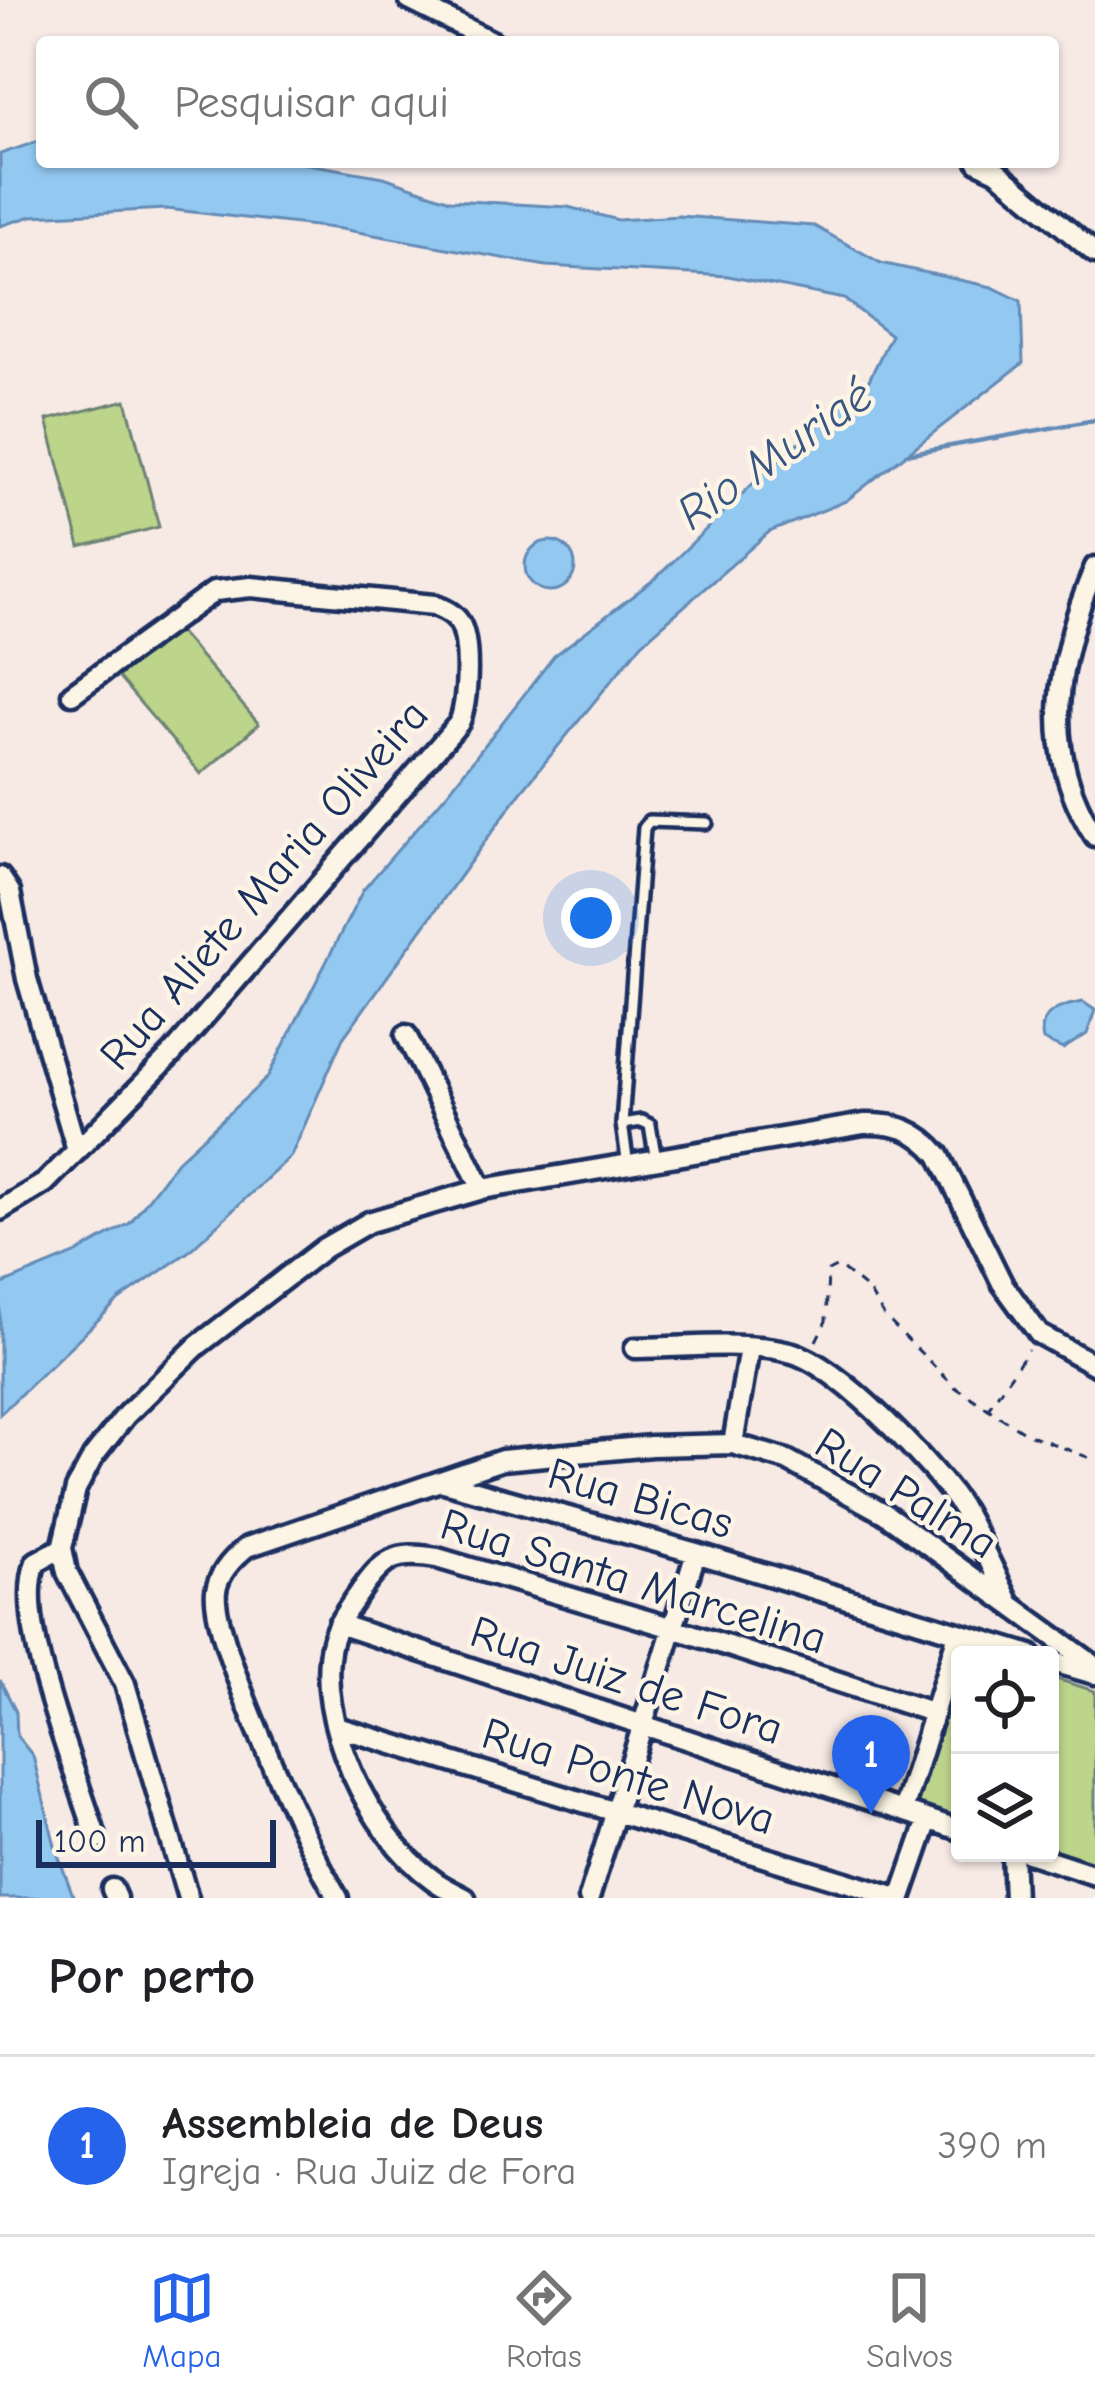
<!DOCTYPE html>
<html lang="pt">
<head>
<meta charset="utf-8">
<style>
	body { margin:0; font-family:"Comic Neue",sans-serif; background:#f6f6f6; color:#202124 }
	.controls { position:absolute; right:36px; bottom:36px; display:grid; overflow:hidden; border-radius:12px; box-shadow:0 3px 9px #0004 }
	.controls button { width:108px; height:108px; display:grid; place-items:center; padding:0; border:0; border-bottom:3px solid #e0e0e0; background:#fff; color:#202124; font:60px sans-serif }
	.scale { position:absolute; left:36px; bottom:30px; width:240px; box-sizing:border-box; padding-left:12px; border:6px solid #1b2f5e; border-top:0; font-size:33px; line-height:42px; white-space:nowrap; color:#1b2f5e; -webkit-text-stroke:9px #fcf5e5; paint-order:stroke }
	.you { position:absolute; left:591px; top:918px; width:42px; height:42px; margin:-30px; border:9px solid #fff; border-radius:50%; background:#1a73e8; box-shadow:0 0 0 18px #1a73e833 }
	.badge { display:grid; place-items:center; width:78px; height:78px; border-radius:50%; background:#2563eb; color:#fff; font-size:39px; font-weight:700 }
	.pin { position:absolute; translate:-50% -99px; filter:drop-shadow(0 3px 6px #0008) }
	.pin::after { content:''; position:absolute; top:63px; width:42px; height:36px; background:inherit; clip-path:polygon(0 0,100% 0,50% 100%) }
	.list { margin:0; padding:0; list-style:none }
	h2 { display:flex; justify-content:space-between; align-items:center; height:156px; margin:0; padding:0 48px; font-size:51px }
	h2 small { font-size:39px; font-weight:400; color:#757577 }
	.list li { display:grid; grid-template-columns:78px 1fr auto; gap:36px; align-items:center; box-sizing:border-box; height:180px; padding:0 48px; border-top:3px solid #e0e0e0 }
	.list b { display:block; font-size:45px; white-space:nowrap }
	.list p { margin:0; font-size:39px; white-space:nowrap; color:#757577 }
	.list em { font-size:39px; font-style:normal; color:#757577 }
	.icon { flex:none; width:66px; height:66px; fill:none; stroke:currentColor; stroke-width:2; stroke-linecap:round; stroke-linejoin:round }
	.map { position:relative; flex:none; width:1095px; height:1898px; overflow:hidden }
	.search { position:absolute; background:#fff; box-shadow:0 3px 9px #0004; left:36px; right:36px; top:36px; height:132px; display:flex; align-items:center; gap:30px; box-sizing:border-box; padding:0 42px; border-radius:12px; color:#757577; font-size:45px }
	.sheet { height:336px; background:#fff }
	nav { display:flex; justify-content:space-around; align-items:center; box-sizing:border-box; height:168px; border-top:3px solid #e0e0e0; background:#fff; font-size:33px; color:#757577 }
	nav a { display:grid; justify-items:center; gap:6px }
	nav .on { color:#2563eb }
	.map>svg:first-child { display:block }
</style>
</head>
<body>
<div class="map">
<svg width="1095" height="1898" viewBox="0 0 1095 1898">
	<rect width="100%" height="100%" fill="#f7eae5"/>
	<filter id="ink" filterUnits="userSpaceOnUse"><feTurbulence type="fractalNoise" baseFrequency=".00833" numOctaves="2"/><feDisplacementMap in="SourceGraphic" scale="24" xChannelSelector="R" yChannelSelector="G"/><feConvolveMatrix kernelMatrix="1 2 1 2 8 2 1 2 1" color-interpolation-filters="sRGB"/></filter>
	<g filter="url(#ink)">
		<path fill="#bdd48b" stroke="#6c8274" stroke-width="3" d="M126,400L159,527L80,547L47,420Z
			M176,628L259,724L201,774L118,677Z
			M960,1664V1818L914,1803Z
			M1050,1677L1095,1691V1863L1050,1848Z"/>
		<path fill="#93c9f1" stroke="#638bb6" stroke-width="3" d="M42,140V162H296L384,177L450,200L568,207L618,220L679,216L814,226L881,263L992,287L1021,301L1023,363L846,501L769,532L642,643L520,793L343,1038L291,1156L188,1252L119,1300L0,1414V1285L75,1254L130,1223L177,1161L267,1078L363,890L449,791L554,656L656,578L771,466L868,382L891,335L844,299L728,276L546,266L341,229L166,209L32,216L0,226V154Z
			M525 566a25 25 0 1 1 50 0a25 25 0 1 1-50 0Z
			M1083,1002L1095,1010L1087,1034L1063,1049L1043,1040C1037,1013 1059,1006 1083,1002Z
			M0,1680L16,1712L17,1736L33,1756L56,1850L74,1898H0Z"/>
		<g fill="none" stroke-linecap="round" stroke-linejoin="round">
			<path stroke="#638bb6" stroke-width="4.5" d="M906,454L1095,420"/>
			<defs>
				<path id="lane" d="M622,1124L642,1121L650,1125L656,1160
					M628,1165L622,1124L644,828L649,821L707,823"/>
				<path id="street" d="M409,0L493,42
					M978,162L997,171L1095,253
					M1095,567C1057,657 1038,750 1095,836
					M0,877L10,892L27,979L77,1151
					M406,1035L482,1189
					M0,1210L45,1183L172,1054L459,723C468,704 471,640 459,622C453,612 443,609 434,605L251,587L215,591L72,694
					M635,1348C682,1348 749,1340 793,1353C840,1367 937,1468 963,1510C980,1540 994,1571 1009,1602
					M733,1444L749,1348
					M444,1482L696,1553L1031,1655
					M62,1548L36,1562C12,1622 78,1775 97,1840
					M338,1624L960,1830
					M1050,1661L1095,1674
					M337,1727L898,1898
					M903,1811L958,1634
					M1012,1853L1014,1898
					M1028,1853L1095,1875
					M112,1889L116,1898
					M188,1898L125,1684L67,1572L62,1548L76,1489L93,1457L126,1415L197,1346L324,1248L369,1222L482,1189L864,1124C897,1123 918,1130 939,1155L1002,1283L1039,1334L1095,1365
					M338,1898C309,1851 210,1639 216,1591C219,1572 233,1558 247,1547L502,1460L651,1446L733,1444L787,1460L884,1513L1095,1666
					M465,1898C454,1892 442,1887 432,1879C370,1835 313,1717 332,1641C337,1622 349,1608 360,1592C384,1558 395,1551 437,1558L673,1628L934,1713
					M589,1898L696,1553
					M901,1898L928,1820"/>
			</defs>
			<use href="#lane" stroke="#1b2f5e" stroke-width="18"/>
			<use href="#street" stroke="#1b2f5e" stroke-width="27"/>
			<path stroke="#1b2f5e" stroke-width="3" stroke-dasharray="9 9" stroke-linecap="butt" d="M816,1341L826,1321L828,1271L838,1266L868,1290L884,1316L955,1387L1025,1433L1095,1460
				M987,1410L1028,1350"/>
			<use href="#lane" stroke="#fcf5e5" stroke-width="9"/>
			<use href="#street" stroke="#fcf5e5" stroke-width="18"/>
		</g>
	</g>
	<g text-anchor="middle" stroke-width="9" stroke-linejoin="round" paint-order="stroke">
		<g font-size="45" fill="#1b2f5e" stroke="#fcf5e5">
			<text transform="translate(263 884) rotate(-49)" y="16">Rua Aliete Maria Oliveira</text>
			<text transform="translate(907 1492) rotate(32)" y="16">Rua Palma</text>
			<text transform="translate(641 1497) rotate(16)" y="16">Rua Bicas</text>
			<text transform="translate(634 1580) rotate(17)" y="16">Rua Santa Marcelina</text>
			<text transform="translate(627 1679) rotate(18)" y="16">Rua Juiz de Fora</text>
			<text transform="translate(629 1775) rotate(17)" y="16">Rua Ponte Nova</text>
		</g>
		<g font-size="48" font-style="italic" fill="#395683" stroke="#fcf5e5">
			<text transform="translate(774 453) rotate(-35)" y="17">Rio Muriaé</text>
		</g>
	</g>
</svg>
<div class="controls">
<button><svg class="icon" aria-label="locate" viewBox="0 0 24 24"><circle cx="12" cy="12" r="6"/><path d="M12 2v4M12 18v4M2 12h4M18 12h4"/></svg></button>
<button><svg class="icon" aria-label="layers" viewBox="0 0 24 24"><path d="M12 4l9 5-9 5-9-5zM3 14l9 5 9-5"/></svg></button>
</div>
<div class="scale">100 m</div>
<div class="you"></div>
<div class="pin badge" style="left:871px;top:1814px">1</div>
<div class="search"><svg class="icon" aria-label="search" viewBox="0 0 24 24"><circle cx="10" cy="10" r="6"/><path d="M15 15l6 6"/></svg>Pesquisar aqui</div>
</div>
<section class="sheet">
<h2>Por perto<small></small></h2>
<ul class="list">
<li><span class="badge">1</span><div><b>Assembleia de Deus</b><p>Igreja · Rua Juiz de Fora</p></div><em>390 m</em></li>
</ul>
</section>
<nav>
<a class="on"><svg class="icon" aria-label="map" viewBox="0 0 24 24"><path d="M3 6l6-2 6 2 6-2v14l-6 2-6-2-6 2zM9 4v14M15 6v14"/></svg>Mapa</a>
<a><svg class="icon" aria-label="directions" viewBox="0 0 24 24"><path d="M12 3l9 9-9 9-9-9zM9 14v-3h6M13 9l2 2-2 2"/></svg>Rotas</a>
<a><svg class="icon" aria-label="saved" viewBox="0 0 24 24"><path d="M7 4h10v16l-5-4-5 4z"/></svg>Salvos</a>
</nav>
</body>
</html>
